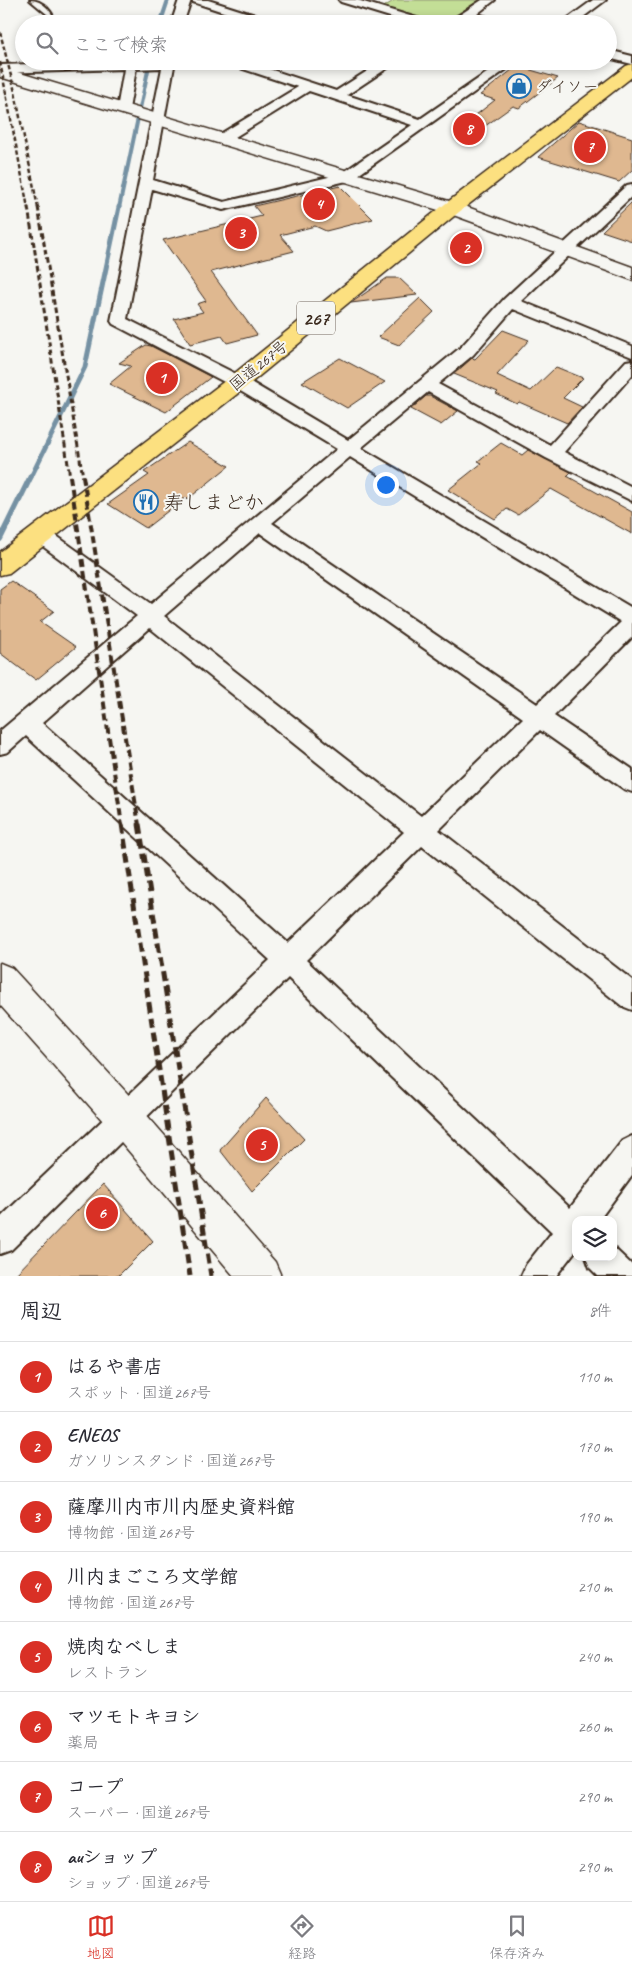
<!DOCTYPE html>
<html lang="ja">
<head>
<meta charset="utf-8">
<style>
	body { margin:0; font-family:Caveat,"Klee One",sans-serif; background:#f7f7f7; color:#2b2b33 }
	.controls { position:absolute; right:15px; bottom:15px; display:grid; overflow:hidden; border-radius:10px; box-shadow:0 2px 8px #0003 }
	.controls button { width:45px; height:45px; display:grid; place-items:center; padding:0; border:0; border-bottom:1px solid #e1e1e2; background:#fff; color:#2b2b33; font:25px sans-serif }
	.you { position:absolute; left:385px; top:484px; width:18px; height:18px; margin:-12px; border:4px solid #fff; border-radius:50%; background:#1a73e8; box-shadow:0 0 0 8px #1a73e833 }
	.badge { display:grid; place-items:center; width:32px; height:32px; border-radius:50%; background:#d93025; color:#fff; font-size:16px; font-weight:700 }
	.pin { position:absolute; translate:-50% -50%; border:2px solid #fff; box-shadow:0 1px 5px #0006 }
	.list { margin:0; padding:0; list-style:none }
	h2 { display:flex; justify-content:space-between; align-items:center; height:65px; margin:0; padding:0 20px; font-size:21px }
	h2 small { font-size:16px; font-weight:400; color:#7c7c81 }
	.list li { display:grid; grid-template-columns:32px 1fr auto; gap:15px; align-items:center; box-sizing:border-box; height:70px; padding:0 20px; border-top:1px solid #e1e1e2 }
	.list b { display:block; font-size:19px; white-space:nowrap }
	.list p { margin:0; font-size:16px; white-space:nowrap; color:#7c7c81 }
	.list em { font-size:16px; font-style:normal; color:#7c7c81 }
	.icon { flex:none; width:28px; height:28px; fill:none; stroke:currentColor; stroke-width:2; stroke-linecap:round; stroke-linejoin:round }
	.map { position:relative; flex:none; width:632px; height:1276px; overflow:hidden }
	.search { position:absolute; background:#fff; box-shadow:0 2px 8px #0003; left:15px; right:15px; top:15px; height:55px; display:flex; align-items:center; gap:12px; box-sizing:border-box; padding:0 18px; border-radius:28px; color:#7c7c81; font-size:19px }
	.sheet { height:625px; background:#fff }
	nav { display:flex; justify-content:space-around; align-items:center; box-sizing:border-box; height:70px; border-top:1px solid #e1e1e2; background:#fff; font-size:14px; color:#7c7c81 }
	nav a { display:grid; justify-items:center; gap:2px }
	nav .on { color:#d93025 }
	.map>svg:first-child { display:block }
</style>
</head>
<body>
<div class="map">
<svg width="632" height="1276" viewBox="0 0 632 1276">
	<rect width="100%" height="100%" fill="#f6f6f2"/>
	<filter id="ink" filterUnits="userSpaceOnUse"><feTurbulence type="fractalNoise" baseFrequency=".02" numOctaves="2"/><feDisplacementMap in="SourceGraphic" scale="10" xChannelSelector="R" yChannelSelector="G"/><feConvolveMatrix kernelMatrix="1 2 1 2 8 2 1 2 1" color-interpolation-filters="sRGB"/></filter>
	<g filter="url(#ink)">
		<path fill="#c3de96" stroke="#7f845a" d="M395,0H481L440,24L382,8Z"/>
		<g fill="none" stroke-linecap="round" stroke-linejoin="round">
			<path stroke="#7591a3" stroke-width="4" d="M160,24L168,0
				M119,208L150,61"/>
			<path stroke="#7591a3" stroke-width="5" d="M31,477L85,367L119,207"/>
			<path stroke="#7591a3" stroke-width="6" d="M0,539L31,476"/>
		</g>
		<path fill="#dfb890" stroke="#3b2a1e" d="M517,66L558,78L519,108L513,106L474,134L466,123L495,100L480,95Z
			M579,121L632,138V170L619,182L538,157Z
			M340,186L373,219L326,231L315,226L280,235L294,251L211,272L257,335L227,343L222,336L190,344L174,319L203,312L197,304L206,301L163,240L262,216L254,206Z
			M632,202V241L602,231Z
			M387,278H399L417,295L351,303Z
			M420,298L434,312L399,345L378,337Z
			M503,330L529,340L497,375L531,391L556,367L583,378L563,398L582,407L567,423L519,402L517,404L496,394L498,392L454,374L472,358L475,359Z
			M146,345L151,346L211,377L166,412L109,384L131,366L119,363Z
			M340,358L385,382L347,408L302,382Z
			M426,396H430L458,411L441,425L411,409Z
			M188,442L229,466L188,499L186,497L146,528L108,504L149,475L144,472Z
			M501,443L522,455L528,450L571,472L567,476L632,512V534L551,489L518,515L507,509L495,519L448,490L482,463L478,461Z
			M11,581L54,611L40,622L76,647L36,680L0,653V589Z
			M266,1098L304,1139L252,1191L220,1150Z
			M103,1184L153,1241L118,1276H14Z"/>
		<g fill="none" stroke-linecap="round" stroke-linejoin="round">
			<defs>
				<path id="lane" d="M30,0C43,0 53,12 56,24H50L48,15Z"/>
				<path id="street" d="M179,0H191L183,24H171Z
					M191,0H208L277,22L279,24H260L193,2Z
					M339,0H357L430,22L432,24H413L341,2Z
					M482,0H495L477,14L504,22L506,24H486L469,19L461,24H446Z
					M593,0H606L574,24H560Z
					M608,50L632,56V64L608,58Z
					M131,61H175L153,180L224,202L341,174L412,125L309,91L227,142H217L215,139L217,136L298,87L228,64L226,61H245L336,91L383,61H398L347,95L420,119L504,61H518L351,180L223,210L152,189L127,319L244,378L348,440L461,347L504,299L627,185L632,184V196L521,301L632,346V357L513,309L473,355L438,384L550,445L626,361L632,360V375L564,452L632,487V501L546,458L428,392L361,448L632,608V637L554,716L632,769V792L624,789L540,730L439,830L632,980V1010L622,1006L422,846L306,960L570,1208L622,1141L632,1136V1175L599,1220H576V1250L556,1276H521L526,1265L552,1232L288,978L11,1250L0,1254V1218L270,960L26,736L8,752L0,754V731L137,616L33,539L30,534L33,529L40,527L47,529L151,604L337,449L232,386L113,324L111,321L162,68L136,69L129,109L123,113L117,109L124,69L0,73V65ZM350,457L621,622L537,704L272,523ZM260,533L523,718L421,816L164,616ZM150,628L404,832L288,943L42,723Z
					M613,1247L632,1265V1276H598L590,1268L586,1257H613Z"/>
				<path id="secondary" d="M0,67L459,204L632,267V280L445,212L0,77Z
					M0,963L12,968L137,1104L275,1262L281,1276H234L111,1130L0,1005Z"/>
				<path id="highway" d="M632,64V77L459,212L246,387L9,573L0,575V552L230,377L445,204L626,66Z"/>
			</defs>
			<use href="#lane" stroke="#3b2a1e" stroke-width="4"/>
			<use href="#street" stroke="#3b2a1e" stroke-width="4"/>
			<use href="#secondary" stroke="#3b2a1e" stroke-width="3"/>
			<use href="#highway" stroke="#3b2a1e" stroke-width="3"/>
			<use href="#lane" fill="#f6f6f2" fill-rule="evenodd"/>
			<use href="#street" fill="#f6f6f2" fill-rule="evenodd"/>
			<use href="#secondary" fill="#f6f6f2" fill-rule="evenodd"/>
			<use href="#highway" fill="#fce080" fill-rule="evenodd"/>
			<path stroke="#3b2a1e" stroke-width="2.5" stroke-dasharray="4.5 2.5" stroke-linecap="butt" d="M0,32L15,92L38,208
				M0,62L28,208"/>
			<path stroke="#3b2a1e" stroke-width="3" stroke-dasharray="5.5 3" stroke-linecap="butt" d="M28,207L70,477
				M38,207L83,477"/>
			<path stroke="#3b2a1e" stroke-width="4" stroke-dasharray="8 4" stroke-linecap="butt" d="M70,476L122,825
				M83,476L139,825"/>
			<path stroke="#3b2a1e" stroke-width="5" stroke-dasharray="10 5" stroke-linecap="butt" d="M122,824L190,1276
				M139,824L211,1276"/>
		</g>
	</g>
	<defs>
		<symbol id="shop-ring" viewBox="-11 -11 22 22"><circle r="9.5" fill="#f6f6f2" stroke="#1f6fb2" stroke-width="1.5"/><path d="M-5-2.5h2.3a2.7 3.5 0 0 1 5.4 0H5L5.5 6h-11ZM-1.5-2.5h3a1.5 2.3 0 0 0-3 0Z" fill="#1f6fb2"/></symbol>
		<symbol id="restaurant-ring" viewBox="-11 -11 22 22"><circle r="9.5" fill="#f6f6f2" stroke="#1f6fb2" stroke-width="1.5"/><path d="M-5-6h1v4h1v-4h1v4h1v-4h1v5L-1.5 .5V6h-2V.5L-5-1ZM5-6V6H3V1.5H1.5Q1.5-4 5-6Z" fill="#1f6fb2"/></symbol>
	</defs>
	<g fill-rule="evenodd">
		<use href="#shop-ring" x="505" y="72" width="28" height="28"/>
		<use href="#restaurant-ring" x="132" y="488" width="28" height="28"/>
	</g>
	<g text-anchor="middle" stroke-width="4" stroke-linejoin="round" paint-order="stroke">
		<g font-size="16" fill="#3b2a1e" stroke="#f6f6f2" text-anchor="start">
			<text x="536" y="92">ダイソー</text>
		</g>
		<g font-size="16" fill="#3b2a1e" stroke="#f6f6f2">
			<text transform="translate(258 365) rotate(-39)" y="6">国道267号</text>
		</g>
		<rect fill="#f6f6f2" stroke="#73675e" stroke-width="1" x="297" y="301.5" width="38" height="33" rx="4"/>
		<g font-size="19" font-weight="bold" fill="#3b2a1e">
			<text x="316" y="325">267</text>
		</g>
		<g font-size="20" fill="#3b2a1e" stroke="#f6f6f2" text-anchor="start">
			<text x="164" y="509">寿しまどか</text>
		</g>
	</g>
</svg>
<div class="controls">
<button><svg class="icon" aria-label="layers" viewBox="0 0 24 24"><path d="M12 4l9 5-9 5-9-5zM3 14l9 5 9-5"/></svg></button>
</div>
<div class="you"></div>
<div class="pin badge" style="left:162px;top:378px">1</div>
<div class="pin badge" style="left:466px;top:248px">2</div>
<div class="pin badge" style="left:241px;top:233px">3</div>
<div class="pin badge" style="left:319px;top:204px">4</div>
<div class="pin badge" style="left:262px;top:1145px">5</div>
<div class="pin badge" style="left:102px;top:1213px">6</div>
<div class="pin badge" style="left:590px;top:147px">7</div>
<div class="pin badge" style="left:469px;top:129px">8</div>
<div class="search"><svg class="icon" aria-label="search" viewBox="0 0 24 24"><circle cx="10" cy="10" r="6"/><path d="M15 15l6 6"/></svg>ここで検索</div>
</div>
<section class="sheet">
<h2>周辺<small>8件</small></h2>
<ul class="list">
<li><span class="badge">1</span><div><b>はるや書店</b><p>スポット · 国道267号</p></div><em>110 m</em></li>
<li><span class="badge">2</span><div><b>ENEOS</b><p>ガソリンスタンド · 国道267号</p></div><em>170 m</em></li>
<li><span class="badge">3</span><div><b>薩摩川内市川内歴史資料館</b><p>博物館 · 国道267号</p></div><em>190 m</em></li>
<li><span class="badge">4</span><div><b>川内まごころ文学館</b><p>博物館 · 国道267号</p></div><em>210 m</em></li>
<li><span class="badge">5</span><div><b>焼肉なべしま</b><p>レストラン</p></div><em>240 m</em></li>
<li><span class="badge">6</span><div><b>マツモトキヨシ</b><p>薬局</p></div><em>260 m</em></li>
<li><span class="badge">7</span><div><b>コープ</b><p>スーパー · 国道267号</p></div><em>290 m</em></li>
<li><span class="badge">8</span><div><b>auショップ</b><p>ショップ · 国道267号</p></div><em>290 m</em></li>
</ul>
</section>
<nav>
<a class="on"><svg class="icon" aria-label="map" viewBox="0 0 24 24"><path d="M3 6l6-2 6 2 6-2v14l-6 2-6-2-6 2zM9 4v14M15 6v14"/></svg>地図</a>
<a><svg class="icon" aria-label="directions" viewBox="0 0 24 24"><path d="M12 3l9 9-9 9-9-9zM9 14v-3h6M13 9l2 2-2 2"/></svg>経路</a>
<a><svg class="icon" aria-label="saved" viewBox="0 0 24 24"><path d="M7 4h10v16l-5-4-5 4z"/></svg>保存済み</a>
</nav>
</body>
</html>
